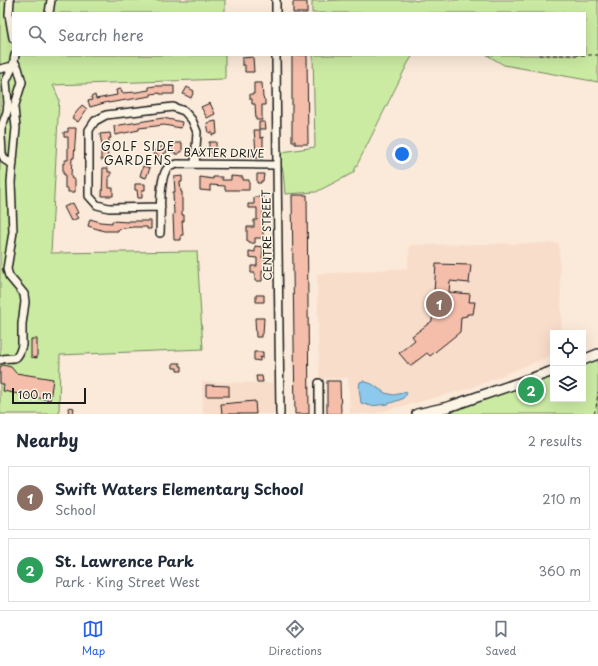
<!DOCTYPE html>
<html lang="en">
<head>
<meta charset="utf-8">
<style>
	body { margin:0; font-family:"Playpen Sans",sans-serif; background:#f2f2f3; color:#1f2937 }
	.controls { position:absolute; right:12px; bottom:12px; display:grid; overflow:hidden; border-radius:0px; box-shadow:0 4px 16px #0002 }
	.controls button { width:36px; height:36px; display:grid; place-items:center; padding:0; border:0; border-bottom:1px solid #e0e1e3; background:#fff; color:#1f2937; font:20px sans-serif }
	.scale { position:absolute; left:12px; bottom:10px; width:74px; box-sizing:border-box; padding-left:4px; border:2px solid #1c1c1c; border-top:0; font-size:11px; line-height:14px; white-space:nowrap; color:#1c1c1c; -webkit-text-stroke:3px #fcf5e5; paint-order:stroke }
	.you { position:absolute; left:402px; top:154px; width:14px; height:14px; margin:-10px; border:3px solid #fff; border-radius:50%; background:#1a73e8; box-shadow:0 0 0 6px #1a73e833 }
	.badge { display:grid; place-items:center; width:26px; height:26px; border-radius:50%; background:#2563eb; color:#fff; font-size:13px; font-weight:700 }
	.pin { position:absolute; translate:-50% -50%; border:2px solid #fff; box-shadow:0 1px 4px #0006 }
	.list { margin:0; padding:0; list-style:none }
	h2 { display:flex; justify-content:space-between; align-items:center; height:52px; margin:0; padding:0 16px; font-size:17px }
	h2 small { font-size:13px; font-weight:400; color:#747a83 }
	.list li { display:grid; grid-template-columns:26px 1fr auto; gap:12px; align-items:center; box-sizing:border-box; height:64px; margin:0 8px 8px; padding:0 8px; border:1px solid #e0e1e3; border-radius:0px }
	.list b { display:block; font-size:15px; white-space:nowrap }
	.list p { margin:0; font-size:13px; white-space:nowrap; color:#747a83 }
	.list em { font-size:13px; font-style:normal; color:#747a83 }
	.icon { flex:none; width:22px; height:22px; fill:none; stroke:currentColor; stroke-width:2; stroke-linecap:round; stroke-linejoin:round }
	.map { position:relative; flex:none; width:598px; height:414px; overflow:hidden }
	.search { position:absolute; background:#fff; box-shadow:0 4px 16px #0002; left:12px; right:12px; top:12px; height:44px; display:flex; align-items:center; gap:10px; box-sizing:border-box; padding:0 14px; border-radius:0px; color:#747a83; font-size:15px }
	.sheet { height:196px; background:#fff }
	nav { display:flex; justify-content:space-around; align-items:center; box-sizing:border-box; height:56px; border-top:1px solid #e0e1e3; background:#fff; font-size:11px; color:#747a83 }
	nav a { display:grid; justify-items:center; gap:2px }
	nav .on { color:#2563eb }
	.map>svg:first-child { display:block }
</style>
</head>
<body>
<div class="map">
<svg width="598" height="414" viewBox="0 0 598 414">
	<rect width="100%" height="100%" fill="#fbead9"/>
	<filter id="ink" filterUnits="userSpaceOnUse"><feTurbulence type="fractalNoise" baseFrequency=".025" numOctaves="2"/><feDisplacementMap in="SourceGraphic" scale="8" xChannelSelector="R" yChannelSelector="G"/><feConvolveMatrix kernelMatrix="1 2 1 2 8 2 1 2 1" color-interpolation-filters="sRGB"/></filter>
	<g filter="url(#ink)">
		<path fill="#f9ddcb" d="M559,243L562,333H553V355L471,388L373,414H350L348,378L319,379L317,274L407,268L410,245Z
			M202,382L274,383V414H203Z"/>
		<path fill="#cbeba3" stroke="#748460" d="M0,0H225V13H13V55H225V79L53,85L59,99L51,253L197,251L203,349L60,355L59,414H0Z
			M343,0H414L416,1L419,0H598V82L504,65L487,55H585V13H312V1H321Z
			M313,55H413L408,63L353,173L316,192L285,194L283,171L280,161L282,152L315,147Z
			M598,357V414H454V411L553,373V399H583V362Z"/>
		<path fill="#8cc9ec" stroke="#5f8499" d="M363,381L372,384L385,393L394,395L406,392L407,394L402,399L388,404L371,406L361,403L359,388L360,382Z"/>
		<path fill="#f5beaa" stroke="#1c1c1c" d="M293,2H307V13H293Z
			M292,55H307L308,144H295V141H292Z
			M253,57L254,72H245V65H242V58Z
			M254,83H262L263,98L265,100V105H262V120H256L255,104H252V99H250V94H254Z
			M155,86H174V94H160V93L151,94V96L108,103V102L90,107L88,101L92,100L91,97L95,95L96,99L117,95L116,90L121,89L122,93L137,92L149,90V87Z
			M187,87L194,91L191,98L183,94Z
			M210,103L215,114L207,118L201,107Z
			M82,105L87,109L78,122L72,118Z
			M163,118L182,122L181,128L164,125L139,128V130L115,135L114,126Z
			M216,121L217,134L212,135V132L209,133L207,123Z
			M259,122H265L266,129H259Z
			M68,128H76L74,158H72L71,176L72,179H75V192H68V188H65V174H63V163H65V160H68V137H64V132H68Z
			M254,130H260V138L263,137V158H255V155L244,156V150L256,151Z
			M110,133L111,138H109V143L107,144L108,160H101V150H103L100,134Z
			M209,142H216V151H219V156L212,157V152H209Z
			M172,143H182V152H179V154H175V152H172Z
			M163,146L167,152L158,157L157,154L154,155L152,152Z
			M143,166L150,168L146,178L140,176Z
			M103,168H108V172H111V176H109V188H113V196H102Z
			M257,174H264L263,181H261V183H257Z
			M182,176V182H180L181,192H182V215H184V221H182L183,235H181V240H174L173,214H174L173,192H175L174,177Z
			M231,176L243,177V180H249V190H225V186L210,185V191L200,190V177L213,179V177H222V180H231Z
			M135,184H145V190H142V198H138L137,190H135Z
			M292,195H307L309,414H295Z
			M254,197H263V238H255V243H249V241H247V227H254V220H257V208H248V204H254Z
			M73,203L78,213L75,214L78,218L71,221L64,207Z
			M90,219L100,222L112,223V221L128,222V221H151V229H147V227H133L118,229V231H104L88,226Z
			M255,246L263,247L262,258H266L264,270H262V281H255V273H251V266H257V258L249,257V251L255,252Z
			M436,264L471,265L469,283L450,281L449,292L470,294L469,302H475L473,314H467V316L461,317L460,332L430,356L427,353L410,366L399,353L415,340L412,336L432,321Z
			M256,295H264V302H256Z
			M255,318H264L263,334H261V337H256Z
			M31,339H37V358L31,357Z
			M254,352H263V358L260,357V361L254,360Z
			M173,363H180V366H182V371H177V368H173Z
			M3,365L11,367L16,373L53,379L50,400L3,391L4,385L0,383V367Z
			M256,376H262L263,382H257Z
			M327,381H340L341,414H327Z
			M206,385L229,386V396H206Z
			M255,401L256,414H222L221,404Z
			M69,407L74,408L73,414L68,413Z"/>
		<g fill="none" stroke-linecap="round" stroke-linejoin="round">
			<defs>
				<path id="minor" d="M10,0L9,15L13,38
					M276,0V13
					M49,13L51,0
					M276,55L277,165L280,414
					M0,69L13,66
					M13,164L5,160L2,154L1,136V129L7,112L8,103L6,81L13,66L15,55
					M161,207L109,208L97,205L89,196V130L95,121L106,115L173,107L184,111L192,120L197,132L195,164
					M160,233C161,220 158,176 168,168C170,166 174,165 177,164L277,165
					M0,360C12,355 17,365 22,345V324L25,302L24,294L9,276L7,269L13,232L11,182L16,128L14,108L22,82L18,68L14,61
					M319,414V383"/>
				<path id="major" d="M583,360L598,354
					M417,414L448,407L553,371"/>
			</defs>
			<use href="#minor" stroke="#1c1c1c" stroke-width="10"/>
			<use href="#major" stroke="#1c1c1c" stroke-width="12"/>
			<path stroke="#1c1c1c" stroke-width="1" stroke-dasharray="4 3" stroke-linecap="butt" d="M539,55H598
				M594,414L596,408L598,392"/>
			<use href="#minor" stroke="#fcf5e5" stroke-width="7"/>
			<use href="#major" stroke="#fcf5e5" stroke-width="9"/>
		</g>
	</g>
	<g text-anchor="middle" stroke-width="3" stroke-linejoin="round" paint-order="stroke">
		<g font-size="11" fill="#1c1c1c" stroke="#fcf5e5">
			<text transform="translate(224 153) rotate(1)" y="4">BAXTER DRIVE</text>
			<text transform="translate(267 235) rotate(-91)" y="4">CENTRE STREET</text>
		</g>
		<g font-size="12" letter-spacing="1" fill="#1c1c1c" stroke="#fcf5e5">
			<text x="138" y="151">GOLF SIDE<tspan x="138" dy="14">GARDENS</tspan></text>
		</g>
	</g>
</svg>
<div class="controls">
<button><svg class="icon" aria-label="locate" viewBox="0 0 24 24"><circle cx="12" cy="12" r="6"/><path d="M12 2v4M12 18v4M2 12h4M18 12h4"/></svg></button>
<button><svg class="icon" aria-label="layers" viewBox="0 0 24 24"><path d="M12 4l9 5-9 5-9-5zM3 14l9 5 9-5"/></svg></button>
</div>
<div class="scale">100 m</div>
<div class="you"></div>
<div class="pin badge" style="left:439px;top:304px;background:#8d6e63">1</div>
<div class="pin badge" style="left:531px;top:390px;background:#2e9e5b">2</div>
<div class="search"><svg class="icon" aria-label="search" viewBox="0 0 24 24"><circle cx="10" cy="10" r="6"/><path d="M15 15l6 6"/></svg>Search here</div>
</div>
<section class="sheet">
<h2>Nearby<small>2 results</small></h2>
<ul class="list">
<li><span class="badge" style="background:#8d6e63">1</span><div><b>Swift Waters Elementary School</b><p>School</p></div><em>210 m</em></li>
<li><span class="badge" style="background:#2e9e5b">2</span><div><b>St. Lawrence Park</b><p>Park · King Street West</p></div><em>360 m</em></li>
</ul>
</section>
<nav>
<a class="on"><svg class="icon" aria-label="map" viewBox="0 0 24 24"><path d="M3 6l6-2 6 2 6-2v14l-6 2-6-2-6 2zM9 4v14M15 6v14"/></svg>Map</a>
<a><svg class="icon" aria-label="directions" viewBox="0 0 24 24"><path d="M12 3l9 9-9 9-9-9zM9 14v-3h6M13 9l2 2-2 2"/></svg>Directions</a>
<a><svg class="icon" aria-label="saved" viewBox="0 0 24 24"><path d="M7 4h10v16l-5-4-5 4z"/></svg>Saved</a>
</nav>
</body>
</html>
